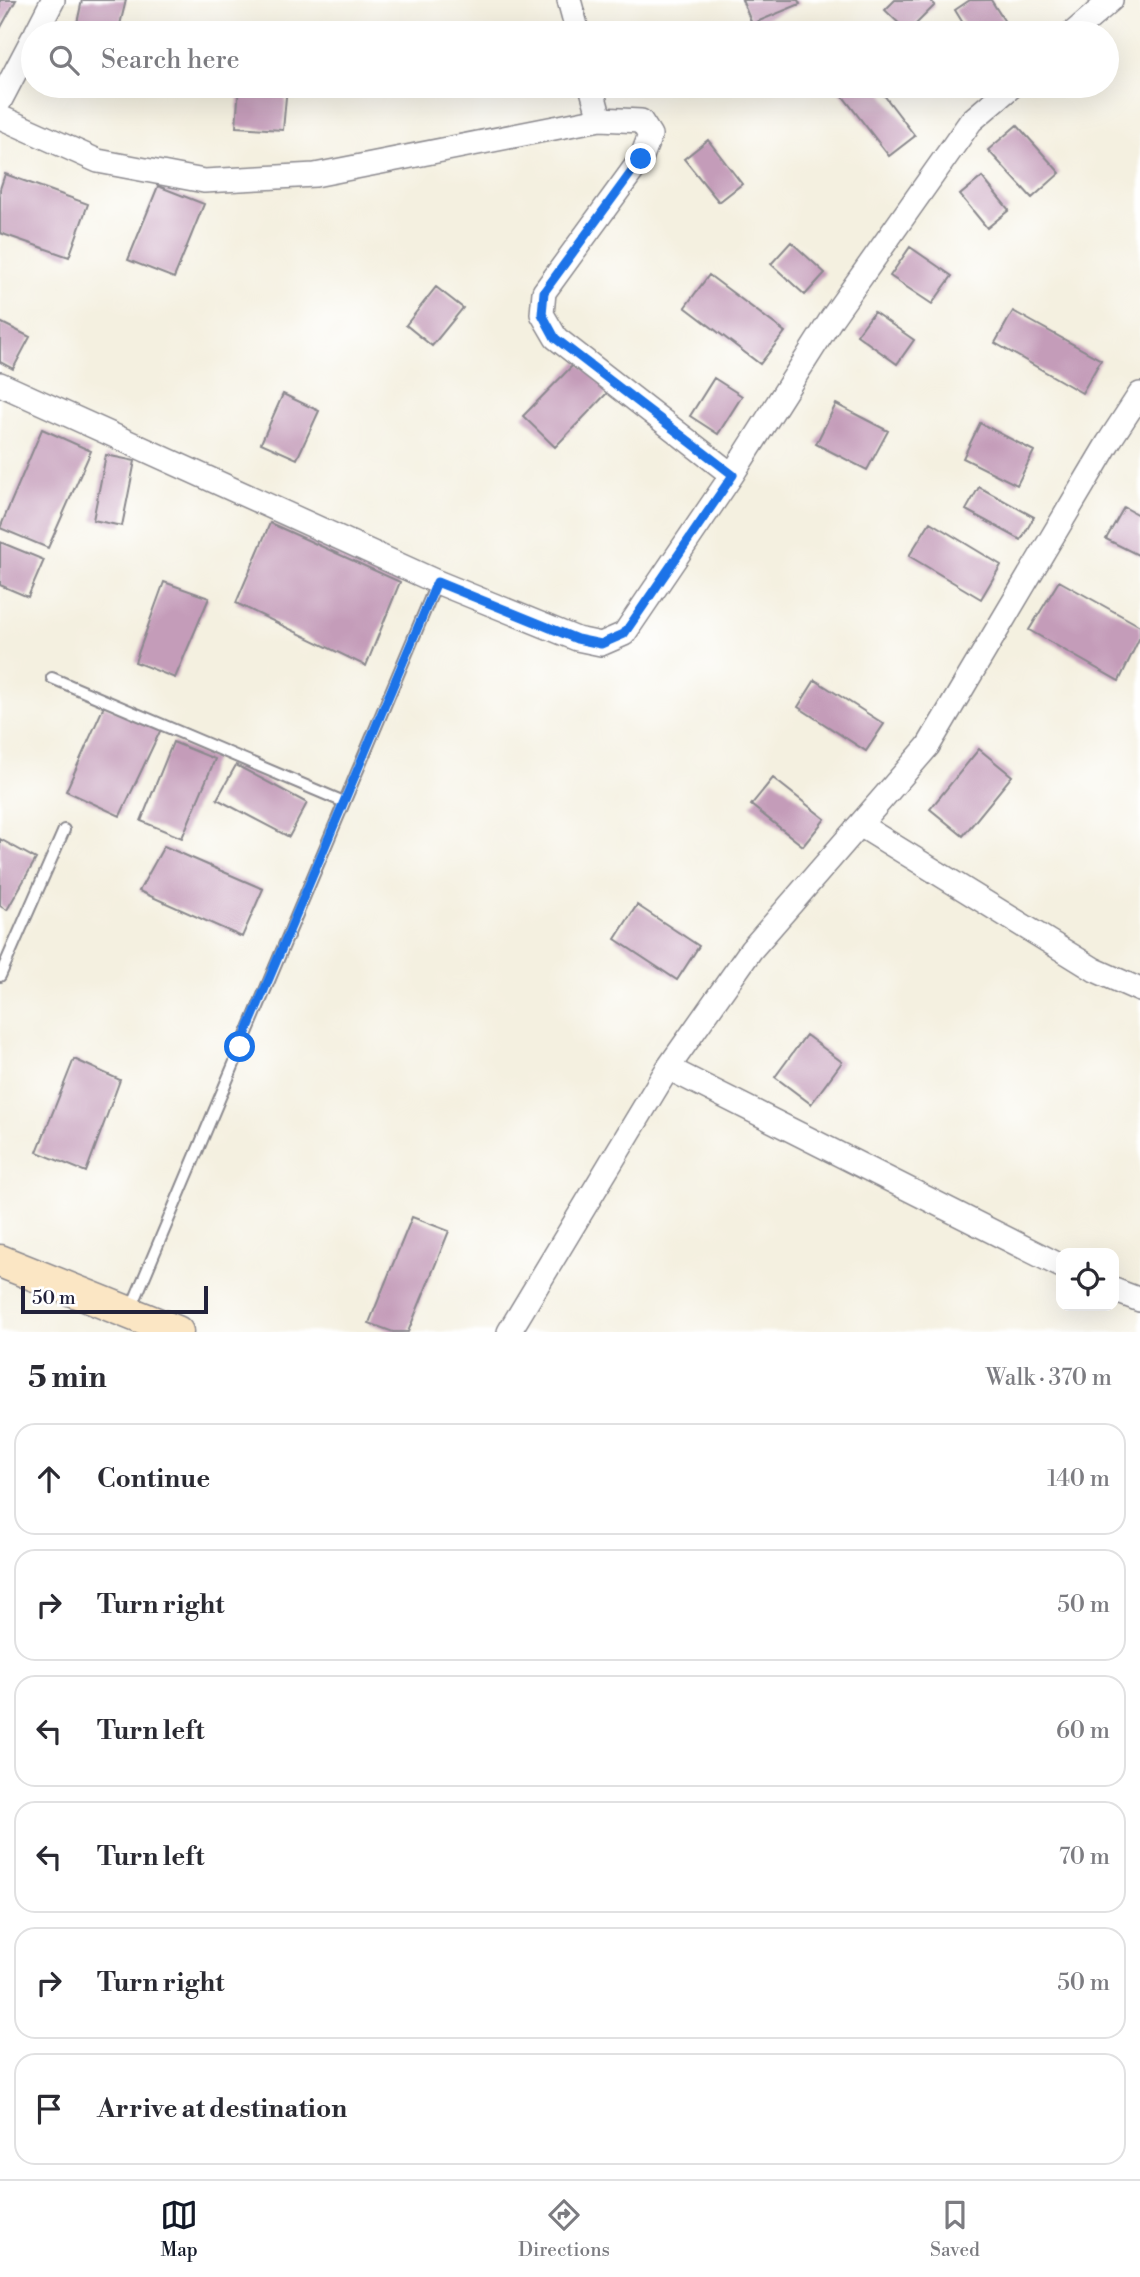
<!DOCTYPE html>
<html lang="en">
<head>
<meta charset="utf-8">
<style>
	body { margin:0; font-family:"Libre Bodoni",serif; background:#f2f2f3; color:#2b2b33 }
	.controls { position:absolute; right:21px; bottom:21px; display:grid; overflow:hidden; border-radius:14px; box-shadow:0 7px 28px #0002 }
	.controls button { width:63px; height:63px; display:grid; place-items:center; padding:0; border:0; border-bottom:2px solid #e1e1e2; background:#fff; color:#2b2b33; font:35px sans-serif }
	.scale { position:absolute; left:21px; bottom:18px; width:187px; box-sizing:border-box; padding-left:7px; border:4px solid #22223b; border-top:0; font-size:19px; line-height:24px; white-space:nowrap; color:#22223b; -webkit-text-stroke:5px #fff; paint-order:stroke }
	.stop { position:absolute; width:21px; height:21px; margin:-16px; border:5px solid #1a73e8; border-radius:50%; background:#fff }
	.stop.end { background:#1a73e8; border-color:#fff; box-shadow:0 2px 7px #0008 }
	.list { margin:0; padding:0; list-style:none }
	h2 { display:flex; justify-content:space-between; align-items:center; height:91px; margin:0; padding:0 28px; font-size:30px }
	h2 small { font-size:23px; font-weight:400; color:#7c7c81 }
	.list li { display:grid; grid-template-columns:46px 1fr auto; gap:21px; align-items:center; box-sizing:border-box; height:112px; margin:0 14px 14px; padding:0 14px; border:2px solid #e1e1e2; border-radius:21px }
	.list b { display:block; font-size:26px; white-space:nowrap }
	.list em { font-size:23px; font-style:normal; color:#7c7c81 }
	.icon { flex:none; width:38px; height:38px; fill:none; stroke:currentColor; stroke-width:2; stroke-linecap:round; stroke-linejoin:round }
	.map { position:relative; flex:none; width:1140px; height:1332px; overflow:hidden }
	.search { position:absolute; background:#fff; box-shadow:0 7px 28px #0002; left:21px; right:21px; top:21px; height:77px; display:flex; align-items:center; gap:18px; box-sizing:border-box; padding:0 24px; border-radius:38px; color:#7c7c81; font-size:26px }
	.sheet { height:847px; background:#fff }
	nav { display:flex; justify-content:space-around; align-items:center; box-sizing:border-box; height:98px; border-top:2px solid #e1e1e2; background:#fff; font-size:19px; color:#7c7c81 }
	nav a { display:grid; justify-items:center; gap:4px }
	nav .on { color:#111827 }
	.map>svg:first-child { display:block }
</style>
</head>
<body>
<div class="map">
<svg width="1140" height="1332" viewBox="0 0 1140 1332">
	<rect width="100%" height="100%" fill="#fff"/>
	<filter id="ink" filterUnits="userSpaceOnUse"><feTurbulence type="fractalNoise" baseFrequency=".0143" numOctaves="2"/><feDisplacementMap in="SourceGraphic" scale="14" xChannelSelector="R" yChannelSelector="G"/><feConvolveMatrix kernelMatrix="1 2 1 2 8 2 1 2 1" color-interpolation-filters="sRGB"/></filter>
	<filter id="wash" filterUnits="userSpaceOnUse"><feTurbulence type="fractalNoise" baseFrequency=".00686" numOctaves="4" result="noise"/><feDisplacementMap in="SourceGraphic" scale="28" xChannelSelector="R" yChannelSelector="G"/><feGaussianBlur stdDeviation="1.57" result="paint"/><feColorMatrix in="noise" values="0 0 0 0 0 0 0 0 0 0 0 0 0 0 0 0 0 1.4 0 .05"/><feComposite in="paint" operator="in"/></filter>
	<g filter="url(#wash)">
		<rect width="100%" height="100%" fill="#f4f0e0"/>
		<g id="blocks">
			<path fill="#c49cb9" d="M0,0H16L0,29Z
				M82,0H126L118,33H98L76,28Z
				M742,0H798L800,4L752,24Z
				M895,0H930L935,5L908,32L885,10Z
				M970,0H991L1012,33H969L955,10Z
				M239,86H287L283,130L236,127Z
				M835,86H877L915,136L889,156Z
				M1017,125L1060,173L1032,198L988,150Z
				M708,140L742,184L719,202L684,159Z
				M5,174L88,204L69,257L0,233V189Z
				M982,177L1009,210L987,228L960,195Z
				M158,186L204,204L174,278L128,260Z
				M791,242L825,273L805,295L771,264Z
				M910,247L952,276L932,304L890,276Z
				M709,275L785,332L760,364L685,307Z
				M436,287L463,308L432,346L406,325Z
				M1013,311L1101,360L1082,393L995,343Z
				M874,312L914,340L897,364L857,335Z
				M0,322L30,337L13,369L0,362Z
				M577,361L609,391L555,447L523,416Z
				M714,378L742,396L718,434L690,416Z
				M283,394L319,411L297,459L261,443Z
				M836,404L888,431L867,470L816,444Z
				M980,423L1034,451L1017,485L963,458Z
				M42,429L91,451L48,548L0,528Z
				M106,455L135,461L122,526L93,520Z
				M979,487L1034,517L1021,540L966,510Z
				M1124,507L1140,516V556L1106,539Z
				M930,522L1001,565L981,599L909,556Z
				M270,523L400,582L366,666L236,603Z
				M0,542L44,560L28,597L0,585Z
				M1059,581L1140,626V637L1119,681L1029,630Z
				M164,582L209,598L175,678L135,662Z
				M815,680L884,724L866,751L798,707Z
				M104,706L162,727L120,816L66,791Z
				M173,742L215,759L182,838L141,821Z
				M979,749L1012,776L963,836L930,809Z
				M236,765L307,803L289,837L217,799Z
				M773,778L825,819L803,846L751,805Z
				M0,839L36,859L7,910L0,906Z
				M164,846L263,889L242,937L139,891Z
				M637,905L699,946L677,980L615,939Z
				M806,1035L842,1062L811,1104L775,1077Z
				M74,1059L120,1080L86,1172L37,1152Z
				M412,1217L449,1231L408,1332H393L369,1323Z"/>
		</g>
	</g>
	<g filter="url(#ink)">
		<use href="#blocks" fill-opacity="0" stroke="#8b898e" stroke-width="2"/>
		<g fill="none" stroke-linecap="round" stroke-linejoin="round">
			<defs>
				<path id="lane" d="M52,678L344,802
					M0,976L64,830
					M130,1311L437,582"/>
				<path id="street" d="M569,0L578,33
					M36,33L53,0
					M1073,33L1111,0
					M591,86L600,119
					M0,101L33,38
					M0,117L98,161L204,181L315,175L600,119L641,121L650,135L641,159L544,292L542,314L556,338L732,475
					M0,384L437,582L577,639L601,644L624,634L732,475L832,318L971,121L1012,86
					M860,825L1095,970L1140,990
					M668,1068L1061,1266
					M1114,1290L1140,1300
					M509,1332L668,1068L751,950L928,746L1108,443L1140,394"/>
				<path id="secondary" d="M0,1261L177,1332"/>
			</defs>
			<use href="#lane" stroke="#8b898e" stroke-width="14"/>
			<use href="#street" stroke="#8b898e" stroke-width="26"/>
			<use href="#secondary" stroke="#8b898e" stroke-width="35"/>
			<use href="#lane" stroke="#fff" stroke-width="10"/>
			<use href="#street" stroke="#fff" stroke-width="23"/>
			<use href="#secondary" stroke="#fbe6c4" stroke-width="32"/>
		</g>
	</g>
	<g fill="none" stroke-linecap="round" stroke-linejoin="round" filter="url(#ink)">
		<path stroke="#1a73e8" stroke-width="9" d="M240,1047L437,582L577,639L601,644L624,634L733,475L555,338L542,314L544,292L641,159"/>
	</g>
</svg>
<div class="controls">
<button><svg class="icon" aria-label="locate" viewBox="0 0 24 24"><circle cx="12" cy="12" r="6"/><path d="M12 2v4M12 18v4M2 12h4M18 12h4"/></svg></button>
</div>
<div class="scale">50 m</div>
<div class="stop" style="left:240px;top:1047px"></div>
<div class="stop end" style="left:641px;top:159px"></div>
<div class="search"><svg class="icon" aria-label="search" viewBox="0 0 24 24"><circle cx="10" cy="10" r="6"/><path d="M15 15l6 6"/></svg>Search here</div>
</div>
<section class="sheet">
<h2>5 min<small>Walk · 370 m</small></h2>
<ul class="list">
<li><svg class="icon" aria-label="ahead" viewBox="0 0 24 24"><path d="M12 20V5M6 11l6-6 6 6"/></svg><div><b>Continue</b></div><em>140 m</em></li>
<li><svg class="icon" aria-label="right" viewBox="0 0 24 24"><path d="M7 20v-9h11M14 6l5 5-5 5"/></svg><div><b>Turn right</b></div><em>50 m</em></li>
<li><svg class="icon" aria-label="left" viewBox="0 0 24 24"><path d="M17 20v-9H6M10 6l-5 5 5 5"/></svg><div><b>Turn left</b></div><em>60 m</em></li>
<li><svg class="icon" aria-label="left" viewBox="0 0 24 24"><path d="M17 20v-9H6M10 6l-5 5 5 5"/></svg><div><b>Turn left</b></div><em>70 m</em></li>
<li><svg class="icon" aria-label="right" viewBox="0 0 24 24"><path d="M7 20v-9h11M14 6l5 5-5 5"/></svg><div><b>Turn right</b></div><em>50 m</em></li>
<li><svg class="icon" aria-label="arrive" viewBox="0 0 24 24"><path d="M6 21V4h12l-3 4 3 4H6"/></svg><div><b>Arrive at destination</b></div></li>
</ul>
</section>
<nav>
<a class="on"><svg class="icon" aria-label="map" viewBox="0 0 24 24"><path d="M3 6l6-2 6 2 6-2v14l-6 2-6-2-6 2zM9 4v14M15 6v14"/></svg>Map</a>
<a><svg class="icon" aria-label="directions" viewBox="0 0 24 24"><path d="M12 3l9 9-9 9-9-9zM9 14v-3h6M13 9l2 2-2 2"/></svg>Directions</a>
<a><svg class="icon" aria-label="saved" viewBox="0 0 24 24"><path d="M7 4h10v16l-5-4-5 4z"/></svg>Saved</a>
</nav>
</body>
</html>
